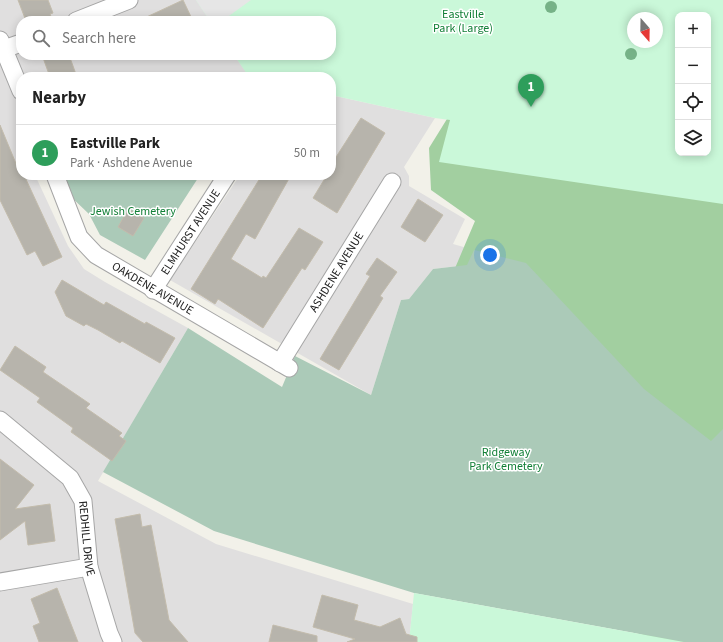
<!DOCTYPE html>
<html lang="en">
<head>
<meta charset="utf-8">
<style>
	body { margin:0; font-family:"Source Sans 3",sans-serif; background:#f2f2f2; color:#222 }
	.controls { position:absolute; right:12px; top:12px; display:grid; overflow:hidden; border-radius:8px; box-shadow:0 2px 10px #0003 }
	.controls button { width:36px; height:36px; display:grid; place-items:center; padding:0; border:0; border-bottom:1px solid #e0e0e0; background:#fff; color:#222; font:20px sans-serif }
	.compass { position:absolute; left:627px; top:12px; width:36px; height:36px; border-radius:50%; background:#fff; box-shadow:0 2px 10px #0003; rotate:160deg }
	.you { position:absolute; left:490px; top:255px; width:14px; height:14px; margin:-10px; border:3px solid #fff; border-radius:50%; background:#1a73e8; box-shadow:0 0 0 6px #1a73e833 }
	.badge { display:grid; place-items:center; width:26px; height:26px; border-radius:50%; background:#cc3b08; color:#fff; font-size:13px; font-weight:700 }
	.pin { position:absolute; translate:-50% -33px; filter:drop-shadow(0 1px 2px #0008) }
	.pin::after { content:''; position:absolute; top:21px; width:14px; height:12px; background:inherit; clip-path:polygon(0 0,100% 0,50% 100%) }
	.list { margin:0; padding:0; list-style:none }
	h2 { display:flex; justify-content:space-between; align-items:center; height:52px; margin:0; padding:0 16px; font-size:17px }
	h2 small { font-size:13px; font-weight:400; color:#767676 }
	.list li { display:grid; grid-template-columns:26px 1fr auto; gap:12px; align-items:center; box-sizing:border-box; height:56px; padding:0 16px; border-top:1px solid #e0e0e0 }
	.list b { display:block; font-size:15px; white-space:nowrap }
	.list p { margin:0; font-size:13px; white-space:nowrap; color:#767676 }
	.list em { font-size:13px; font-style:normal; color:#767676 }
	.icon { flex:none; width:22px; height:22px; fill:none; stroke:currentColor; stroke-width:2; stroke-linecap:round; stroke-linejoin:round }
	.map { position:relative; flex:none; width:723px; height:642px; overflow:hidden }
	.search { position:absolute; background:#fff; box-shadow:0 2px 10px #0003; left:16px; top:16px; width:320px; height:44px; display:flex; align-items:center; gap:10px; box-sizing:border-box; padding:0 14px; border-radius:16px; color:#767676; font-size:15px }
	.panel { position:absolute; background:#fff; box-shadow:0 2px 10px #0003; left:16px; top:72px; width:320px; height:108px; border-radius:16px }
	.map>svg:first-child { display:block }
</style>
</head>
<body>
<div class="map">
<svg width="723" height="642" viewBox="0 0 723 642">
	<rect width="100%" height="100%" fill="#f2f1e9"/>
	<path fill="#e0dfdf" d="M0,0H196L210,21H21V55H234L247,73L235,77H21V175H35L68,246L84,269L105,282L188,328L98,481L216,544L413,604L409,642H0Z
		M331,95L435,118L404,167L409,176V186L465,219L453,244L474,250L467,265L433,269L409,299L401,300L371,395L170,280L240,175H331Z"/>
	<path fill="#a2cfa0" d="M455,106L678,153L723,152V642H668L573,615L425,339L475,221L431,190L429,148Z"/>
	<path fill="#abcab8" d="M63,175H200L145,260L100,235L89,214L67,193Z
		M474,250L526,263L644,389L711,441L723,429V642H684L414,593L214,531L103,472L188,328L282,387L295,356L371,395L401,300L409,299L433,269L467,265Z"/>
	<path fill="#caf8d9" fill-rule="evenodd" d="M196,0H723V204L439,162L450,120L435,118L331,95V77H249L234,55H331V21H210ZM678,15H708V153H678ZM633,18H657V42H633Z
		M414,593L684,642H409Z"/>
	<path fill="#e6e6e6" d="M196,0H251L222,21H210Z"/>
	<path fill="#b7b4ac" stroke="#c3bcac" d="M18,0H48L53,13L50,14L53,21H26Z
		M183,0L193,21H138Z
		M42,55H69L77,77H50Z
		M361,118L385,133L337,213L313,198L327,175H331V165Z
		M0,125L17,166L19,165L21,170V175H24L62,257L43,266L35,251L27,255L0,200Z
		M262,175H291L255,239L246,234L231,259L262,278L263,276L266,278L299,228L323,242L305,270L302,268L263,328L218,299L215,304L191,289Z
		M418,199L443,215L425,242L401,227Z
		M128,209L144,218L133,236L118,227Z
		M377,258L397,272L380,296L383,298L339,370L320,359L370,276L366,274Z
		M62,280L104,305L106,302L145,324L146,322L175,338L160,363L122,341L120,343L98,330L86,324L84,326L66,316L55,292Z
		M15,346L46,367L43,372L90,404L86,408L122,433L119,436L126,441L112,461L71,432L73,428L37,402L40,398L0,370Z
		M0,459L34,485L15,509L50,504L55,541L28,545L25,521L0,540Z
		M140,514L142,527L151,525L169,620L188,642H143L135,633L115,519Z
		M57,588L69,619L78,642H39L33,626L40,623L31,599Z
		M322,595L358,605L354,620L380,627L400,618L406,634L417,637V642H347L355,639L313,627Z
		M273,625L317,636V642H269Z"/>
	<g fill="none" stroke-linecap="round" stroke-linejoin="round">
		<defs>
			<g id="street">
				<path d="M76,21L129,0"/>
				<path d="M0,40L21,91"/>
				<path d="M4,49L21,43"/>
				<path id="s1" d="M55,175L79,237L96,255L289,368"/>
				<path id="s2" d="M153,290L227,175"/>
				<path id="s3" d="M280,363L392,182"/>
				<path id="s4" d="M0,420L70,478L83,501L89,567L109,633L113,642"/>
				<path d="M0,582L89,567"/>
			</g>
		</defs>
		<use href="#street" stroke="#a6a6a6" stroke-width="19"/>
		<use href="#street" stroke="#fff" stroke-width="17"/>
	</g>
	<g fill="#76b287">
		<circle cx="551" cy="7" r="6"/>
		<circle cx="631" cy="54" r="6"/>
	</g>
	<g text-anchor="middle" stroke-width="3" stroke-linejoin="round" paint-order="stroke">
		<g font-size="12" fill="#117f36" stroke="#fff">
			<text x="463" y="18">Eastville<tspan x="463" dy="14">Park (Large)</tspan></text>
			<text x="133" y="215">Jewish Cemetery</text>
			<text x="506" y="456">Ridgeway<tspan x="506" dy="14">Park Cemetery</tspan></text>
		</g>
		<g font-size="12" fill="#222" stroke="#fff">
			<text dy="4" stroke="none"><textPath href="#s2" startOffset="69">ELMHURST AVENUE</textPath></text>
			<text dy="4" stroke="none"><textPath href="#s3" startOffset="107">ASHDENE AVENUE</textPath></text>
			<text dy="4" stroke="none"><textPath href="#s1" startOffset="157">OAKDENE AVENUE</textPath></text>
			<text dy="4" stroke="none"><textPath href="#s4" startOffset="155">REDHILL DRIVE</textPath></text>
		</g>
	</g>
</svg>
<div class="controls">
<button>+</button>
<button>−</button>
<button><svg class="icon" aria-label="locate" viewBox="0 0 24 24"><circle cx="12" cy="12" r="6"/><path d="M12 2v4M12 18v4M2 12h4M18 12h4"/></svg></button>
<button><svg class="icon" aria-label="layers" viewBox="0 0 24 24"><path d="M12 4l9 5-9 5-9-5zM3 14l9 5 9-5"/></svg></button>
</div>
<svg class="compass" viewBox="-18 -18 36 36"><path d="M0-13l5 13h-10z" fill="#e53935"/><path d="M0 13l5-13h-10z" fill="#767676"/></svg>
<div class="you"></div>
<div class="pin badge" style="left:531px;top:107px;background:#2e9e5b">1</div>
<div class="search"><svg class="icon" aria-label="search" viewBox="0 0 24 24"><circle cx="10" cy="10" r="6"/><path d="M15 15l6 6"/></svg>Search here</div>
<section class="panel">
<h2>Nearby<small></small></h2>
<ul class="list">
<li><span class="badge" style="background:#2e9e5b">1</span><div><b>Eastville Park</b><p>Park · Ashdene Avenue</p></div><em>50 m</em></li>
</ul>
</section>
</div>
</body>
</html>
